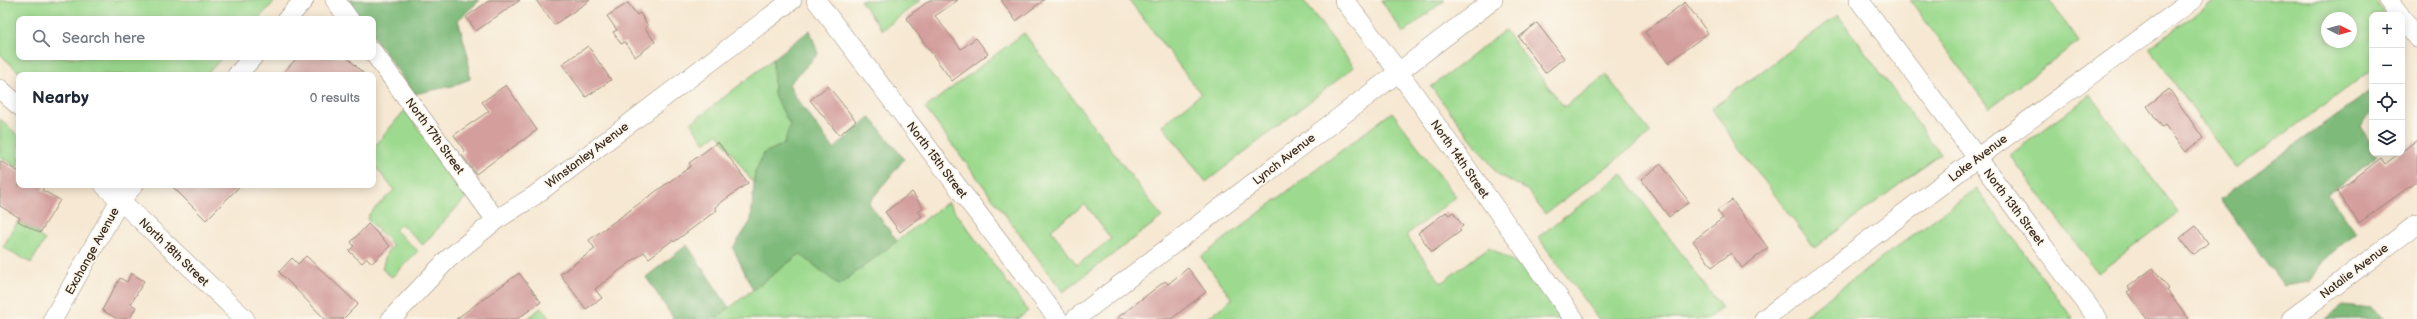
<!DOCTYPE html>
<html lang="en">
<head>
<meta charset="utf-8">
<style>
	body { margin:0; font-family:"Balsamiq Sans",sans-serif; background:#f2f2f3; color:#1f2937 }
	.controls { position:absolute; right:12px; top:12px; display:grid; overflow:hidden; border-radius:8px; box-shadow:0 2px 10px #0003 }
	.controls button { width:36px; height:36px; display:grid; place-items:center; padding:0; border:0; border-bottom:1px solid #e0e1e3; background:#fff; color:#1f2937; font:20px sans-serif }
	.compass { position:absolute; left:2321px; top:12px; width:36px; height:36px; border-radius:50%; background:#fff; box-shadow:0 2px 10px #0003; rotate:96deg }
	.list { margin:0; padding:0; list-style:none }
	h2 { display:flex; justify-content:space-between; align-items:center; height:52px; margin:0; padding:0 16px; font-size:17px }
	h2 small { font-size:13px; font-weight:400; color:#747a83 }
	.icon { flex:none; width:22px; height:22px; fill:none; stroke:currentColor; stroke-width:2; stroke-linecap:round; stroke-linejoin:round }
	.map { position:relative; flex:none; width:2417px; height:319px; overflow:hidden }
	.search { position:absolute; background:#fff; box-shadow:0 2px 10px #0003; left:16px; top:16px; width:360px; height:44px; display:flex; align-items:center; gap:10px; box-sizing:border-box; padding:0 14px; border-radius:8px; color:#747a83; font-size:15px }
	.panel { position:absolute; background:#fff; box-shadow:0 2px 10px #0003; left:16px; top:72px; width:360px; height:116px; border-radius:8px }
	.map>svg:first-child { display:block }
</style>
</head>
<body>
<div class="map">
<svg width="2417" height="319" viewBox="0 0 2417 319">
	<rect width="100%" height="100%" fill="#fbf7ec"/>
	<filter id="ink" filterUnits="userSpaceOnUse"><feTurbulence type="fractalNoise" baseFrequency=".025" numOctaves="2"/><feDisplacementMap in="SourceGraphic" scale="8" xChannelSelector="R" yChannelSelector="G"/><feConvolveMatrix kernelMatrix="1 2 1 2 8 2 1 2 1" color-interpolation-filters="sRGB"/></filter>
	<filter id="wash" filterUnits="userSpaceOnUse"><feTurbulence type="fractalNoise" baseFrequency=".012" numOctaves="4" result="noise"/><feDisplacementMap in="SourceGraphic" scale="16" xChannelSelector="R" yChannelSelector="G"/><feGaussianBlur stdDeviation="0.9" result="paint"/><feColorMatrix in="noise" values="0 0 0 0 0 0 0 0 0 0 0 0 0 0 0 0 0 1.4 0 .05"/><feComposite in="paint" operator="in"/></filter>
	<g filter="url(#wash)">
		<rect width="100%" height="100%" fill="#f6e8d2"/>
		<path fill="#9dda8f" stroke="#6c8256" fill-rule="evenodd" d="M0,0H276L258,19H19V57H223L206,75H22L0,54Z
			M860,0H921L882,30Z
			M1129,0H1303L1354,67L1206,182L1162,125L1201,94Z
			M1381,0H1445L1403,33Z
			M1910,0H2049L2079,42L1989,108Z
			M2215,0H2375L2386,15H2372V70L2236,169L2149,48ZM2327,18H2351V42H2327Z
			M1838,15L1940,154L1814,248L1711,109Z
			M1505,30L1564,107L1606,75L1651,133L1545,214L1527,190L1499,175L1431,87Z
			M1024,33L1162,217L1063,292L925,108ZM1085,204L1111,239L1077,265L1051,230Z
			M773,59L774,94L790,125L784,144L755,172L753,183L718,133L705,143L691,123Z
			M2090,95L2178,213L2098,273L2010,155Z
			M405,110L467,196L423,245L401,224L395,230L418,251L392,277L382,269L387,252L393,245L368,220L369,214L394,190L373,164V148Z
			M1392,112L1456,197L1406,235L1441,283L1489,247L1524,268L1563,319H1206L1232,299L1201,257Z
			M0,119L19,136V168L0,157Z
			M1622,174L1722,308L1707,319H1598L1538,237Z
			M1976,188L2073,319H1800Z
			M948,202L1028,311L1018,319H715L800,253L839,285Z
			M18,221L39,233L38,235L45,240L31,263L3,247Z
			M542,307L550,319H527Z"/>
		<path fill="#7eba7a" stroke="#5c724c" d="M348,0H480L458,20L468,56L470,79L452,86L414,94L373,36V19H361Z
			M810,30L818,54L789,84L796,98L834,149L870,117L904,159L869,203L897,241L839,285L800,254L753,290L733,248L751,221L755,172L764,153L784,144L790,125L774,94L773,59Z
			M2372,90V110L2361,127L2372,146V153L2378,155L2328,194L2356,233L2322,261L2309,282L2284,286L2220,199Z
			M687,245L729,308L715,319H674L646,277Z
			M2343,305L2371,308L2385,319H2325Z"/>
		<g id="blocks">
			<path fill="#d39e9c" d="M490,0H520L476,31L466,17Z
				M536,0H590L554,25Z
				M930,0H958L935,16L961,49L976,38L988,54L952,81L906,18Z
				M1001,0H1044L1016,21Z
				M1685,2L1708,33L1668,63L1645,32Z
				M628,3L637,15L640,13L648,26L645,28L655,42L635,57L625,42L621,44L613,32L617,30L607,16Z
				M1537,23L1564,58L1545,73L1519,37Z
				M588,46L611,80L586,97L562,64Z
				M298,57H347L365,75H281Z
				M506,85L537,130L476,174L462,155L465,152L454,135L489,111L482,102Z
				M828,86L856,121L839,135L810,100Z
				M2169,89L2203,138L2185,152L2165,125L2162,127L2147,106Z
				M2417,140V181L2359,223L2337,192L2381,158L2385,164Z
				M718,142L748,183L715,207L717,210L674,242L673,240L649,258L644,252L595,289L602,298L586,309L560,274L595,249L589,240L691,166L689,163Z
				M0,161L19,172V185H45L42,190L60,200L40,233L18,221L20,218L0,206Z
				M1661,164L1689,202L1669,217L1641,179Z
				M171,185H241L206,220Z
				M912,192L923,208L918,211L922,216L900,232L885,212Z
				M1732,200L1768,248L1742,268L1731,253L1712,267L1693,241L1723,218L1717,211Z
				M1446,212L1449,215L1453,212L1463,226L1459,229L1461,231L1432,252L1418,233Z
				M368,224L390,246L372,263L367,258L362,263L349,251L354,246L351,242Z
				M2196,226L2208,243L2193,255L2180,238Z
				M306,256L358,304L343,319H325L279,272L292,258L298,264Z
				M1188,268L1206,292L1171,319H1116L1165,281L1168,284Z
				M2153,268L2169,289L2167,290L2189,319H2147L2127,292L2130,290L2128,287Z
				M131,273L144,281L131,304L136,307L130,319H117L102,310L120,278L127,282Z
				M519,273L541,302L517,319H456Z"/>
		</g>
	</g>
	<g filter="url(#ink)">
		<use href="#blocks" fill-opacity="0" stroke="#988978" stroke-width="1"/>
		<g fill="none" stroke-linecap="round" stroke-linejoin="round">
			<defs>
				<path id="minor" d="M335,0L349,19
					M816,0L1058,319
					M1344,0L1398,71L1574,319
					M1859,0L2098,319
					M2388,0L2400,15
					M2402,18L2417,38
					M287,19L304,0
					M373,52L496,220
					M237,75L253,57
					M0,89L19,106
					M104,185L245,319
					M53,319L120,200L134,185
					M391,319L448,259L496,220L534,196L792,0
					M1075,319L1493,0
					M1764,319L1977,158L2193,0
					M2291,319L2417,224"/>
			</defs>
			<use href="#minor" stroke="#988978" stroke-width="20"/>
			<use href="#minor" stroke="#fff" stroke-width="19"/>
		</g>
	</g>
	<g text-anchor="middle" stroke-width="3.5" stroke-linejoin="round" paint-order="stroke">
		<g font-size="12" fill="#3b2a1e" stroke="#fbf7ec">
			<text transform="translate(435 136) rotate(54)" y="4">North 17th Street</text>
			<text transform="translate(587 155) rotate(-37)" y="4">Winstanley Avenue</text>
			<text transform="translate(1978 158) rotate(-37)" y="4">Lake Avenue</text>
			<text transform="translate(1284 159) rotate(-38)" y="4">Lynch Avenue</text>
			<text transform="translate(1460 159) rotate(55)" y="4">North 14th Street</text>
			<text transform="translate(937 160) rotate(53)" y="4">North 15th Street</text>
			<text transform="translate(2014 207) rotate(53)" y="4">North 13th Street</text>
			<text transform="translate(92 251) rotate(-61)" y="4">Exchange Avenue</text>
			<text transform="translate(174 252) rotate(44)" y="4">North 18th Street</text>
			<text transform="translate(2354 271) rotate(-37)" y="4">Natalie Avenue</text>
		</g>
	</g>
</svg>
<div class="controls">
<button>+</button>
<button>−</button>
<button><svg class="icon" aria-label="locate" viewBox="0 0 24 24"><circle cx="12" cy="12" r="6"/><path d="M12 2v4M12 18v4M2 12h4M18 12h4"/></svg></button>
<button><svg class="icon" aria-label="layers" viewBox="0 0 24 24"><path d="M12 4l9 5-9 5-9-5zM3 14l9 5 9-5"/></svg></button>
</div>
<svg class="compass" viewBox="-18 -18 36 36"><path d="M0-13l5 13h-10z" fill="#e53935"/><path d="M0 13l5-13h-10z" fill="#747a83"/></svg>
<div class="search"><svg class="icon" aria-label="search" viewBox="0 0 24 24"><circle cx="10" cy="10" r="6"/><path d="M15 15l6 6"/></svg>Search here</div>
<section class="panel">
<h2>Nearby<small>0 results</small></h2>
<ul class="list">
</ul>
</section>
</div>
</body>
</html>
